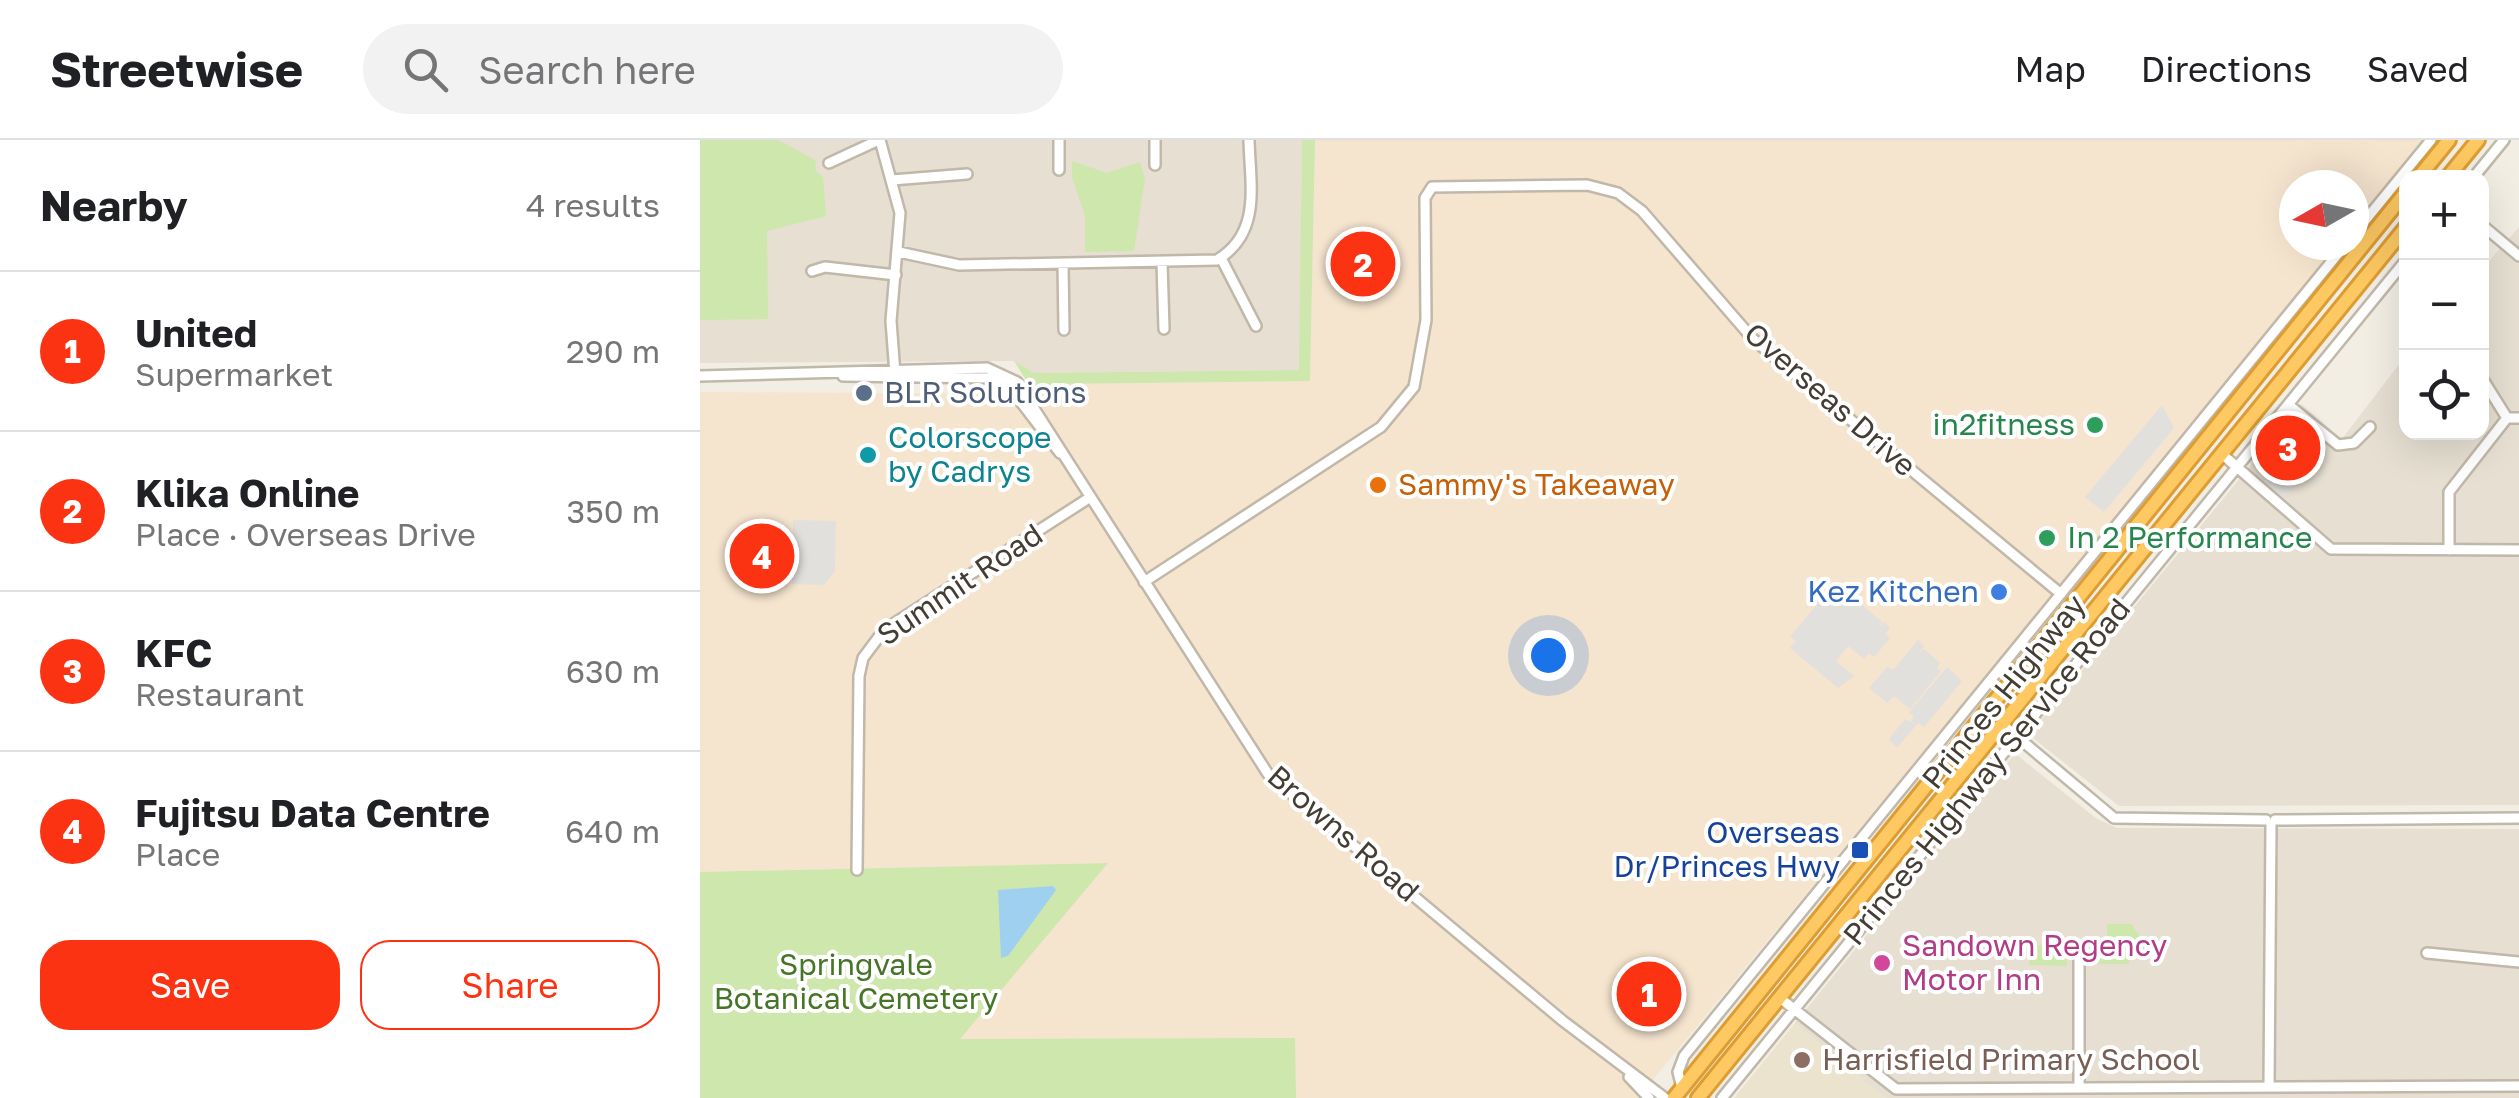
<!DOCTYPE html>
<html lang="en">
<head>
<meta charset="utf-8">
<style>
	body { margin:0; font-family:"Golos Text",sans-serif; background:#f2f2f2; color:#202124 }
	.controls { position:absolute; right:30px; top:30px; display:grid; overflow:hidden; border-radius:20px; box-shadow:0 10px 40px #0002 }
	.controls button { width:90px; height:90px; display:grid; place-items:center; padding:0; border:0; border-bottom:2px solid #e0e0e0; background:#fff; color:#202124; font:50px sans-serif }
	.compass { position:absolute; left:1579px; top:30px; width:90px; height:90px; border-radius:50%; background:#fff; box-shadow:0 10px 40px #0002; rotate:261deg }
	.you { position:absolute; left:848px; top:515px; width:35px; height:35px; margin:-25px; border:8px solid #fff; border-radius:50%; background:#1a73e8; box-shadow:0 0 0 15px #1a73e833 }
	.badge { display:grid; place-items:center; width:65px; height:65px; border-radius:50%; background:#fb3312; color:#fff; font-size:32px; font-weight:700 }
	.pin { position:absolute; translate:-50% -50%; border:5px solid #fff; box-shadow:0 2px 10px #0006 }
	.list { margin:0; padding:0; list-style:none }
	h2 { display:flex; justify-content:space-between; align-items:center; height:130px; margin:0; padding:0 40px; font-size:42px }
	h2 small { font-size:32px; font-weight:400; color:#757577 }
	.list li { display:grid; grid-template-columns:65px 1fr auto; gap:30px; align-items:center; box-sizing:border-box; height:160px; padding:0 40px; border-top:2px solid #e0e0e0 }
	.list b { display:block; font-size:38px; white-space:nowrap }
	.list p { margin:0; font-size:32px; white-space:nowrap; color:#757577 }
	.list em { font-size:32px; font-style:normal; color:#757577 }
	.actions { display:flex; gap:20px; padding:30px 40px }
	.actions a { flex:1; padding:22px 0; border:2px solid #fb3312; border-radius:30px; text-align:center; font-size:35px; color:#fb3312 }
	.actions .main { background:#fb3312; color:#fff }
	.icon { flex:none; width:55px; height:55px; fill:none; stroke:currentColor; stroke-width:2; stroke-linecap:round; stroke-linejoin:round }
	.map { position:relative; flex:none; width:1819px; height:958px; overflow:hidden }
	header { display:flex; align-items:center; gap:60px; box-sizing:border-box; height:140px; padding:0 50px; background:#fff; border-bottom:2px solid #e0e0e0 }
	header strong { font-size:48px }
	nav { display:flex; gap:55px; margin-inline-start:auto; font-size:35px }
	.search { width:700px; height:90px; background:#f2f2f2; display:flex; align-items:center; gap:25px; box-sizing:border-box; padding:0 35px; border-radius:55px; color:#757577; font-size:38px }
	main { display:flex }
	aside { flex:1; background:#fff }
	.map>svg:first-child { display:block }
</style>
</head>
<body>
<header>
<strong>Streetwise</strong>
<div class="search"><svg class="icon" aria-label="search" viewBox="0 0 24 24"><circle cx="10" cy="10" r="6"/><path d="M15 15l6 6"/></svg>Search here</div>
<nav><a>Map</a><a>Directions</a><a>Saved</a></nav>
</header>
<main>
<aside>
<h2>Nearby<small>4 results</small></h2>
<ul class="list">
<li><span class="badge">1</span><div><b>United</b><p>Supermarket</p></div><em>290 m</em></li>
<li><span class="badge">2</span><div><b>Klika Online</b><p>Place · Overseas Drive</p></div><em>350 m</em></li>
<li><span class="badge">3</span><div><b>KFC</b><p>Restaurant</p></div><em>630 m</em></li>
<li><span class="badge">4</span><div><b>Fujitsu Data Centre</b><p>Place</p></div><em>640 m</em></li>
</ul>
<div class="actions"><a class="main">Save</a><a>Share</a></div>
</aside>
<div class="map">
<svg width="1819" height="958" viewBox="0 0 1819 958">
	<rect width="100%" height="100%" fill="#f2eee4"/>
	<path fill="#e6dfd2" d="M0,0H602L600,230L334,233L313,221L0,223Z
		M1819,87V665L1419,666L1329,595L1601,264L1642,299L1706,215V292H1782V129Z
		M1318,616L1397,679L1417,688L1819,689V958H1185L1095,883L1312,617Z"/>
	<path fill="#f5e4ce" d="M615,0H1726L1654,88V45H1594V105H1640L938,958H596L594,898L259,899L406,723L0,732V252L335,254L353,244L610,241Z"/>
	<path fill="#ebe3cd" d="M1095,883L1185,958H1034Z"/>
	<path fill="#cde7ac" d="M0,0H78L115,20L116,31L123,37L126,76L67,91L68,179L0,180Z
		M602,0H615L610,241L354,244L335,254L314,221L334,233L599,230Z
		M372,21L407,33L440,22L445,38L434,111L385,112V76L372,38Z
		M408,723L260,899L595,898L596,958H0V732Z
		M1407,784H1431L1453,814L1429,815V824H1391V806L1407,805Z
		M1303,805H1367V826L1329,825V815H1295Z"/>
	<path fill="#e2e0dc" d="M1462,265L1474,288L1404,372L1385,357Z
		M1579,320L1600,338L1583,357L1563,339Z
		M93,380L136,381L135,431L124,445L92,444Z
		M1140,446L1182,482L1179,487L1184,482L1190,488L1185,494L1190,498L1174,517L1169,513L1164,519L1148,506L1136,521L1154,536L1138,548L1090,508L1096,501L1090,497L1130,448L1135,452Z
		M1218,500L1224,506L1219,513L1224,509L1240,523L1237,528L1241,531L1210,569L1194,556L1187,563L1169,548L1187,527L1193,530Z
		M1247,527L1262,541L1224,587L1218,583L1197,608L1189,599L1205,579L1210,582L1214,577L1209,572Z"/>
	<path fill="#9fd0f0" d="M353,746L356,750L308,816L301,818L298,750Z"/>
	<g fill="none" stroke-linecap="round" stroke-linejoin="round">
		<defs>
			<path id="minor" d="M180,0L200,73L191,181L195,234
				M359,0V30
				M455,0V25
				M129,23L179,0
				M1773,38L1804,0
				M192,40L267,34
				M1782,85L1819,116
				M1654,94L1731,0
				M199,112L259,125L517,120C562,93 550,45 549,0
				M521,118L556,186
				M462,123L464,189
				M363,124L364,190
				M112,131L125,127L196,135
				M0,236L287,228L317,242L568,634L863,881L965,958
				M143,236L292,238L311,249L360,313
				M1782,238L1807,278
				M1590,266L1638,305L1654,303L1670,287
				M1523,315L1631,409L1819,410
				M1749,410V352L1807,278H1819
				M444,442L681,287L714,247L726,180L725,58L732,47L887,45L918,53L942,71L1053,199L1361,454
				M1303,585L1414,678L1566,680
				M1575,680L1819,678
				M157,730L159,536L163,518L184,490L389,358
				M1727,813L1819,822
				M1379,817V948
				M1080,858L1196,949L1819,946
				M929,937L949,958
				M1569,947L1571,685
				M982,948L978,932L984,916L1645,105
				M1022,958L1706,120"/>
			<path id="highway" d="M1718,38L1749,0
				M1747,38L1778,0
				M974,958L1706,52
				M998,958L1706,87"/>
		</defs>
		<use href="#minor" stroke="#c0b8a9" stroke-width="14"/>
		<use href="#highway" stroke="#dd9d32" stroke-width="18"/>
		<use href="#minor" stroke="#fff" stroke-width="9"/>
		<use href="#highway" stroke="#fec962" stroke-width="12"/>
	</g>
	<circle fill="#5c6f8a" stroke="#fff" stroke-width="4" cx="164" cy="253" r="10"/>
	<g fill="#2e9e5b" stroke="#fff" stroke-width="4">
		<circle cx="1395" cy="285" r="10"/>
		<circle cx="1347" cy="398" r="10"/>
	</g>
	<circle fill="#0f9aa8" stroke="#fff" stroke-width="4" cx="168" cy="315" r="10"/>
	<circle fill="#e8710a" stroke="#fff" stroke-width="4" cx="678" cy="345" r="10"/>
	<circle fill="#3f7fe0" stroke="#fff" stroke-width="4" cx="1299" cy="452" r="10"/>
	<rect fill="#1a4fb4" stroke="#fff" stroke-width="4" x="1150" y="700" width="20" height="20" rx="5"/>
	<circle fill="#d1479c" stroke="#fff" stroke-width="4" cx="1182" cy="823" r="10"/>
	<circle fill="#8d6e63" stroke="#fff" stroke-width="4" cx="1102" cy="920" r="10"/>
	<g text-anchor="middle" stroke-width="8" stroke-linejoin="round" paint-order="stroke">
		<g font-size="30" fill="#4e5e75" stroke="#fff" text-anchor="start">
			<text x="184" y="263">BLR Solutions</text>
		</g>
		<g font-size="30" fill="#443d34" stroke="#fff">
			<text transform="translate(1130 260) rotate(41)" y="10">Overseas Drive</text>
			<text transform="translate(260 445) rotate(-34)" y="10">Summit Road</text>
			<text transform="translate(1304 552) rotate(-51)" y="10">Princes Highway</text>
			<text transform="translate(1287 632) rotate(-51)" y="10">Princes Highway Service Road</text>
			<text transform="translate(643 694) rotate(41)" y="10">Browns Road</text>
		</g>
		<g font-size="30" fill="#27864d" stroke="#fff" text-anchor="end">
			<text x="1375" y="295">in2fitness</text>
			<text x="1367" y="408" text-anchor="start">In 2 Performance</text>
		</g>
		<g font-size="30" fill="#0d838f" stroke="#fff" text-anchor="start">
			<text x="188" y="308">Colorscope<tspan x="188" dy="34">by Cadrys</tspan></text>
		</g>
		<g font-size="30" fill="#c56008" stroke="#fff" text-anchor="start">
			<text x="698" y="355">Sammy's Takeaway</text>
		</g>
		<g font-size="30" fill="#366cbe" stroke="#fff" text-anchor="end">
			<text x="1279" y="462">Kez Kitchen</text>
		</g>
		<g font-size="30" fill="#164399" stroke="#fff" text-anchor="end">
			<text x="1140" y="703">Overseas<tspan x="1140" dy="34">Dr/Princes Hwy</tspan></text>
		</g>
		<g font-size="30" fill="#b23c85" stroke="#fff" text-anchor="start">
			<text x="1202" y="816">Sandown Regency<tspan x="1202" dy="34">Motor Inn</tspan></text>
		</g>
		<g font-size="30" fill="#467527" stroke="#fff">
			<text x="156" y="835">Springvale<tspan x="156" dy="34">Botanical Cemetery</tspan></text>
		</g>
		<g font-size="30" fill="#785e54" stroke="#fff" text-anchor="start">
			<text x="1122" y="930">Harrisfield Primary School</text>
		</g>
	</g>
</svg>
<div class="controls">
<button>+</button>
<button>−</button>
<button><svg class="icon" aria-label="locate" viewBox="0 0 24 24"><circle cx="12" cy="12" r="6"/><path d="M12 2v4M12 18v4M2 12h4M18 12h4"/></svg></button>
</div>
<svg class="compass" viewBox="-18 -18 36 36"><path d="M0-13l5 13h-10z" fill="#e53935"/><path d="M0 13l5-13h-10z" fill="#757577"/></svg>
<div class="you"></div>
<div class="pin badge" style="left:949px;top:854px">1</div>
<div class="pin badge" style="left:663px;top:124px">2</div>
<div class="pin badge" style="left:1588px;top:308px">3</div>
<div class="pin badge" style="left:62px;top:416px">4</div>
</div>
</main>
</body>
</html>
